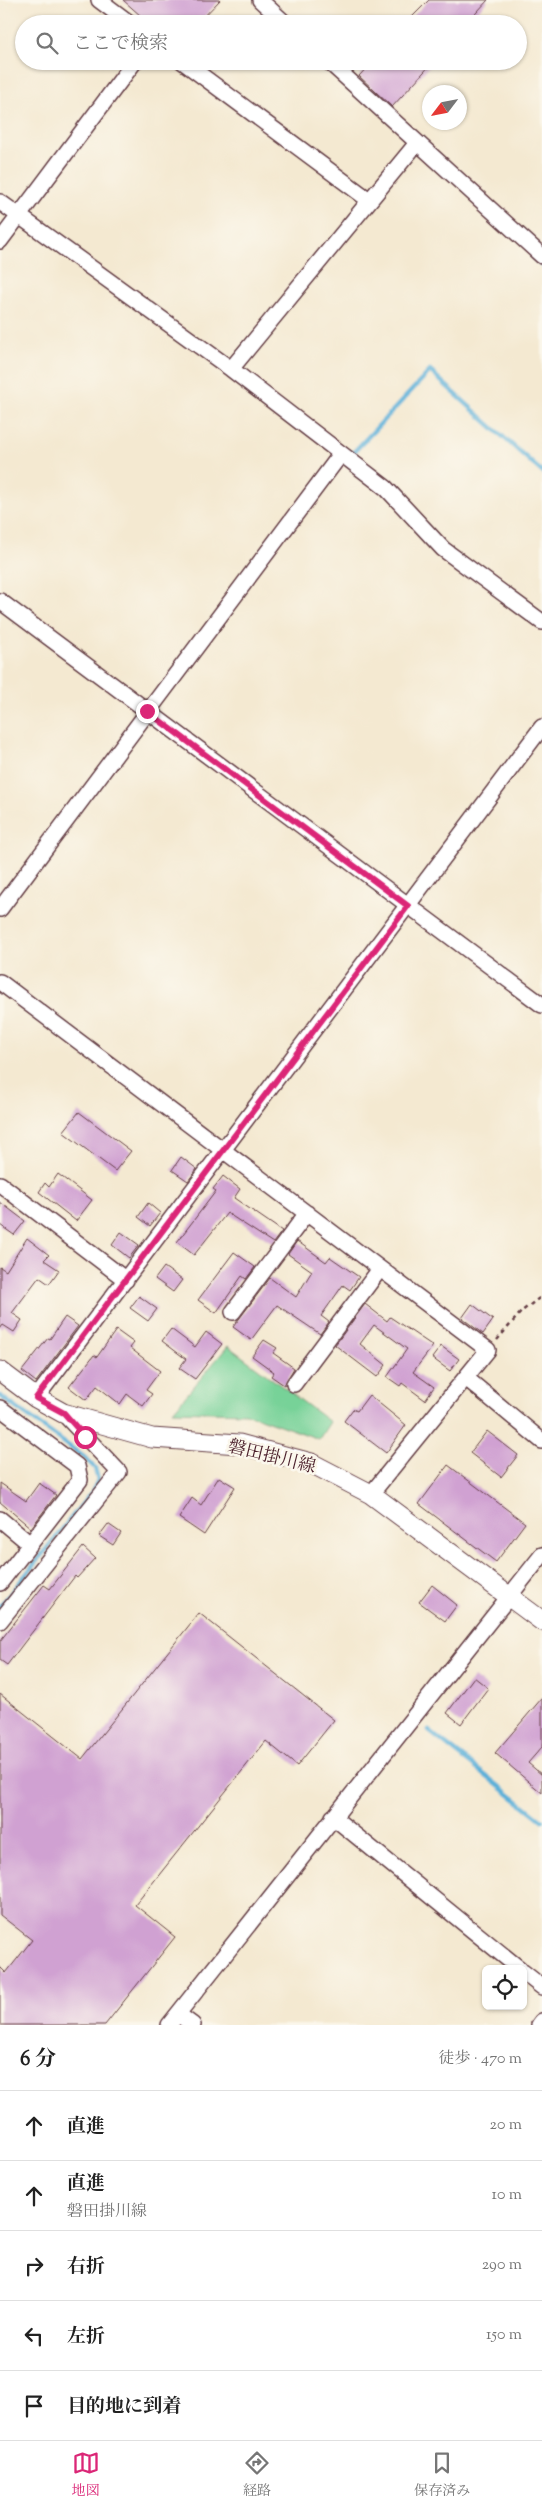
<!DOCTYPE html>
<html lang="ja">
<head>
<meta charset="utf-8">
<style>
	body { margin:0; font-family:"Sorts Mill Goudy","Noto Serif JP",serif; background:#f2f2f2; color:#222 }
	.controls { position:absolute; right:15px; bottom:15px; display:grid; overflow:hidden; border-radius:8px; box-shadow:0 1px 4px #0004 }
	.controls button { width:45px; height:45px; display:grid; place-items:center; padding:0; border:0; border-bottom:1px solid #e0e0e0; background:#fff; color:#222; font:25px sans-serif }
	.compass { position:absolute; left:422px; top:85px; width:45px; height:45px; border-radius:50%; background:#fff; box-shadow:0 1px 4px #0004; rotate:238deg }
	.stop { position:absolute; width:15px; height:15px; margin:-11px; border:4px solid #db2777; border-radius:50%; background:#fff }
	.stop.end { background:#db2777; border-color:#fff; box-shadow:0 1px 5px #0008 }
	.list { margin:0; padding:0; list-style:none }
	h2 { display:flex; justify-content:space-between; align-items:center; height:65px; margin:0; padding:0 20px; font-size:21px }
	h2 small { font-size:16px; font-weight:400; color:#767676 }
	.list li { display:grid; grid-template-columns:32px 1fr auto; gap:15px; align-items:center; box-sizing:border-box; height:70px; padding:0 20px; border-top:1px solid #e0e0e0 }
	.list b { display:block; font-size:19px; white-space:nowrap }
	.list p { margin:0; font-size:16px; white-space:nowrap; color:#767676 }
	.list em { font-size:16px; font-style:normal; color:#767676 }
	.icon { flex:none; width:28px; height:28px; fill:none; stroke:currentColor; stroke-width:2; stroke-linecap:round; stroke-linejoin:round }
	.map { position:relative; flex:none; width:542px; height:2025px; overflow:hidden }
	.search { position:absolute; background:#fff; box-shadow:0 1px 4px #0004; left:15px; right:15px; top:15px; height:55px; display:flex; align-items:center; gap:12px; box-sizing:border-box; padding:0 18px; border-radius:28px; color:#767676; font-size:19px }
	.sheet { height:415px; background:#fff }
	nav { display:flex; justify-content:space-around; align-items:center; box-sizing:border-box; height:70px; border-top:1px solid #e0e0e0; background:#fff; font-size:14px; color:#767676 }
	nav a { display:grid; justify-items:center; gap:2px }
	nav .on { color:#db2777 }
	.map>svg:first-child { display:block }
</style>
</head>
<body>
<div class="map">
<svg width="542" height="2025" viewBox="0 0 542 2025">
	<rect width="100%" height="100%" fill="#fbf7ec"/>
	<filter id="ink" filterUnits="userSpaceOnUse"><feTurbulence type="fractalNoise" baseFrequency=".02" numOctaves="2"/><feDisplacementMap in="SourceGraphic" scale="10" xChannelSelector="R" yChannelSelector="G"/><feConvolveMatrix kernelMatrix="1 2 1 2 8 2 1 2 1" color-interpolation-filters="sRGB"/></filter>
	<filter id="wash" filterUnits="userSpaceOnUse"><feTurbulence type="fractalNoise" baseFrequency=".0096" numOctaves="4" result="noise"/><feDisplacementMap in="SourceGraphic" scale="20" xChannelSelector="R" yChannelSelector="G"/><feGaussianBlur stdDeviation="1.12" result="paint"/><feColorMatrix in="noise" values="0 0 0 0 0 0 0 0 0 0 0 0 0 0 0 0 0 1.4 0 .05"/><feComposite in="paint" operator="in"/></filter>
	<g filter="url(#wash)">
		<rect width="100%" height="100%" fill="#f4e9d1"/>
		<path fill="#77d298" stroke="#607862" d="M228,1346L330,1422L319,1439L246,1413L173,1411Z"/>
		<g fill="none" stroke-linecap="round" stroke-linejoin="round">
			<path stroke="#5db1d9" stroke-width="4.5" d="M319,61L325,67
				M534,258L542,266
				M349,457L430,371L542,472
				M0,1396L84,1457L95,1468L98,1480L92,1492L0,1607
				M429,1731L542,1820"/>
		</g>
		<g id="blocks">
			<path fill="#d0a1d2" d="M123,0H220L197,24H150Z
				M429,0H488L466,24H405Z
				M373,61H434L392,107L359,76Z
				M79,1112L131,1151L115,1171L63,1132Z
				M181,1157L197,1169L188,1181L172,1170Z
				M58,1174L92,1200L76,1221L39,1192L45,1183L49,1187Z
				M223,1176L240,1189L234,1198L282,1231L273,1243L227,1213L194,1255L177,1242L216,1191L213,1189Z
				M0,1202L25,1221L14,1235L0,1225Z
				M148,1203L160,1213L150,1226L138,1217Z
				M121,1232L139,1245L129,1258L112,1245Z
				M27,1238L49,1255L44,1260L59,1270L49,1284L39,1277L12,1313L22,1320L14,1332L3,1325L0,1329V1267L6,1271Z
				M297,1241L326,1262L330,1257L359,1277L350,1290L343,1285L321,1316L329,1322L320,1334L277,1305L251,1340L233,1327L270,1278L296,1297L312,1271L288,1254Z
				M234,1252L255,1267L246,1279L242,1276L216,1313L198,1300Z
				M164,1267L182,1280L173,1292L155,1279Z
				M139,1296L157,1309L148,1321L130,1308Z
				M365,1304L387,1321L390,1317L433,1346L413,1372L434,1387L425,1400L402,1383L400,1386L387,1377L407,1349L374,1325L360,1344L386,1365L377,1377L335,1345Z
				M472,1304L493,1320L483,1334L462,1318Z
				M65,1317L78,1326L36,1382L22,1371L48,1338L50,1339Z
				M171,1329L195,1347L206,1332L222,1344L195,1379L179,1368L186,1359L162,1341Z
				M116,1330L134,1343L130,1348L160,1371L146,1390L152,1394L143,1406L127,1394L120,1404L97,1386L86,1400L69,1387L94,1355L97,1357Z
				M264,1340L277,1348L273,1353L294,1368L284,1385L271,1376L274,1372L252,1356Z
				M441,1346L459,1359L450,1371L432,1358Z
				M369,1395L406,1425L386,1453L344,1421L353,1409L357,1411Z
				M487,1431L518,1455L501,1477L470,1453Z
				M448,1465L525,1523L496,1562L419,1504Z
				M219,1477L235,1487L204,1535L179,1518L192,1498L201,1505Z
				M0,1483L26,1501L39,1483L56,1495L31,1528L0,1502Z
				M108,1524L121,1533L113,1545L99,1536Z
				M83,1547L95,1558L77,1578L75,1576L7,1665L0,1660V1641L44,1585L50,1589Z
				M432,1585L457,1605L445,1621L419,1602Z
				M199,1613L334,1720L297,1766L266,1741L135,1905L175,1937L105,2025H0V1967L6,1973L32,1940L0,1915V1694L82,1759Z
				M474,1677L488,1688L461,1724L447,1713Z
				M542,1698V1747L528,1763L542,1775V1793L495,1753Z"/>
		</g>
	</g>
	<g filter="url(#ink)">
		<use href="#blocks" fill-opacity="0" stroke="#643d44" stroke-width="1"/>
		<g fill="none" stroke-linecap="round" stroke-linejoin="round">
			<defs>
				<path id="minor" d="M99,0L131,24
					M260,0L286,24
					M182,61L369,200
					M328,61L542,256
					M0,202L231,369L386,488L443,549L542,622
					M0,241L135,61
					M231,369L417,143
					M0,601L542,1005
					M0,909L341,454
					M0,982L488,1350L371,1494
					M0,1184L126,1280
					M233,1312L307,1213
					M466,1378L542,1441
					M294,1384L380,1269
					M36,1398L542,727
					M0,1408L77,1466L80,1480L0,1583
					M0,1519L30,1544
					M0,1621L119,1472L63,1413
					M333,1817L520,1969
					M523,1972L542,1987
					M178,2014L193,2025
					M169,2025L542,1555
					M539,2025L542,2021"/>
				<path id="major" d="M0,1371L36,1398L63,1413L152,1438L239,1444L311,1463L371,1494L542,1621"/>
			</defs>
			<use href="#minor" stroke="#643d44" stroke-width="18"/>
			<use href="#major" stroke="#643d44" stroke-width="21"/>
			<path stroke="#643d44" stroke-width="2.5" stroke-dasharray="4 4" stroke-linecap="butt" d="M497,1340L522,1311L542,1296"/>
			<use href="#minor" stroke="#fff" stroke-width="15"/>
			<use href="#major" stroke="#fff" stroke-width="19"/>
		</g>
	</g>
	<g fill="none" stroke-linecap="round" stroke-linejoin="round" filter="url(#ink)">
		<path stroke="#db2777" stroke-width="6" d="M85,1437L64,1413L36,1398L408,906L147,711"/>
	</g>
	<g text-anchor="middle" stroke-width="5" stroke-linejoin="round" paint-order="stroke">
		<g font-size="18" fill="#4a1f2b" stroke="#fbf7ec">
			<text transform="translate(272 1456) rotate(14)" y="6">磐田掛川線</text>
		</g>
	</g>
</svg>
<div class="controls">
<button><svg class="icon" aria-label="locate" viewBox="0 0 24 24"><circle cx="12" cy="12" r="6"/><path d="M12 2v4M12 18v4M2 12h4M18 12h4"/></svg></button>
</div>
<svg class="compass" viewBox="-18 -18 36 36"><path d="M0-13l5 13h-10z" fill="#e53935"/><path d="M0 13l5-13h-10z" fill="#767676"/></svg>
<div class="stop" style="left:85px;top:1437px"></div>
<div class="stop end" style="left:147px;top:711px"></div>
<div class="search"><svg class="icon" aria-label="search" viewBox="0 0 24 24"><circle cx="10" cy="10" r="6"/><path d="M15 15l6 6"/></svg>ここで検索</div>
</div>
<section class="sheet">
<h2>6 分<small>徒歩 · 470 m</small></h2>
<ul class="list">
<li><svg class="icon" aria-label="ahead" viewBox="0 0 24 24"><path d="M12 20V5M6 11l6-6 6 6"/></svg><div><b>直進</b></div><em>20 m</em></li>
<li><svg class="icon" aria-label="ahead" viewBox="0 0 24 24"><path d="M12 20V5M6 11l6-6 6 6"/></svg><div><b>直進</b><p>磐田掛川線</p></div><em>10 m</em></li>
<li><svg class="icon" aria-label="right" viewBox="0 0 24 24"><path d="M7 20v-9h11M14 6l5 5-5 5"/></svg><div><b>右折</b></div><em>290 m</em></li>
<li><svg class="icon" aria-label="left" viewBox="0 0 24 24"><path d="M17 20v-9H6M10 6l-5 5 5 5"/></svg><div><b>左折</b></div><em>150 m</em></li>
<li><svg class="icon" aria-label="arrive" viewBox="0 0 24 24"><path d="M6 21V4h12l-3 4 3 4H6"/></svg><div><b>目的地に到着</b></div></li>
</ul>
</section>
<nav>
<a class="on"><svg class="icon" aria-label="map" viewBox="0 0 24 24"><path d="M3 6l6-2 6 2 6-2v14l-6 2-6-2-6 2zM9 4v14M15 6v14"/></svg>地図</a>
<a><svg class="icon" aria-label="directions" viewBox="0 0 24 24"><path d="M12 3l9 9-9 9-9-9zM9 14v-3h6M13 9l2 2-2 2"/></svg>経路</a>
<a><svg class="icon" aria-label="saved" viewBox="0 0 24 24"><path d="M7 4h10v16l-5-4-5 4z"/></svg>保存済み</a>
</nav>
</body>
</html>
